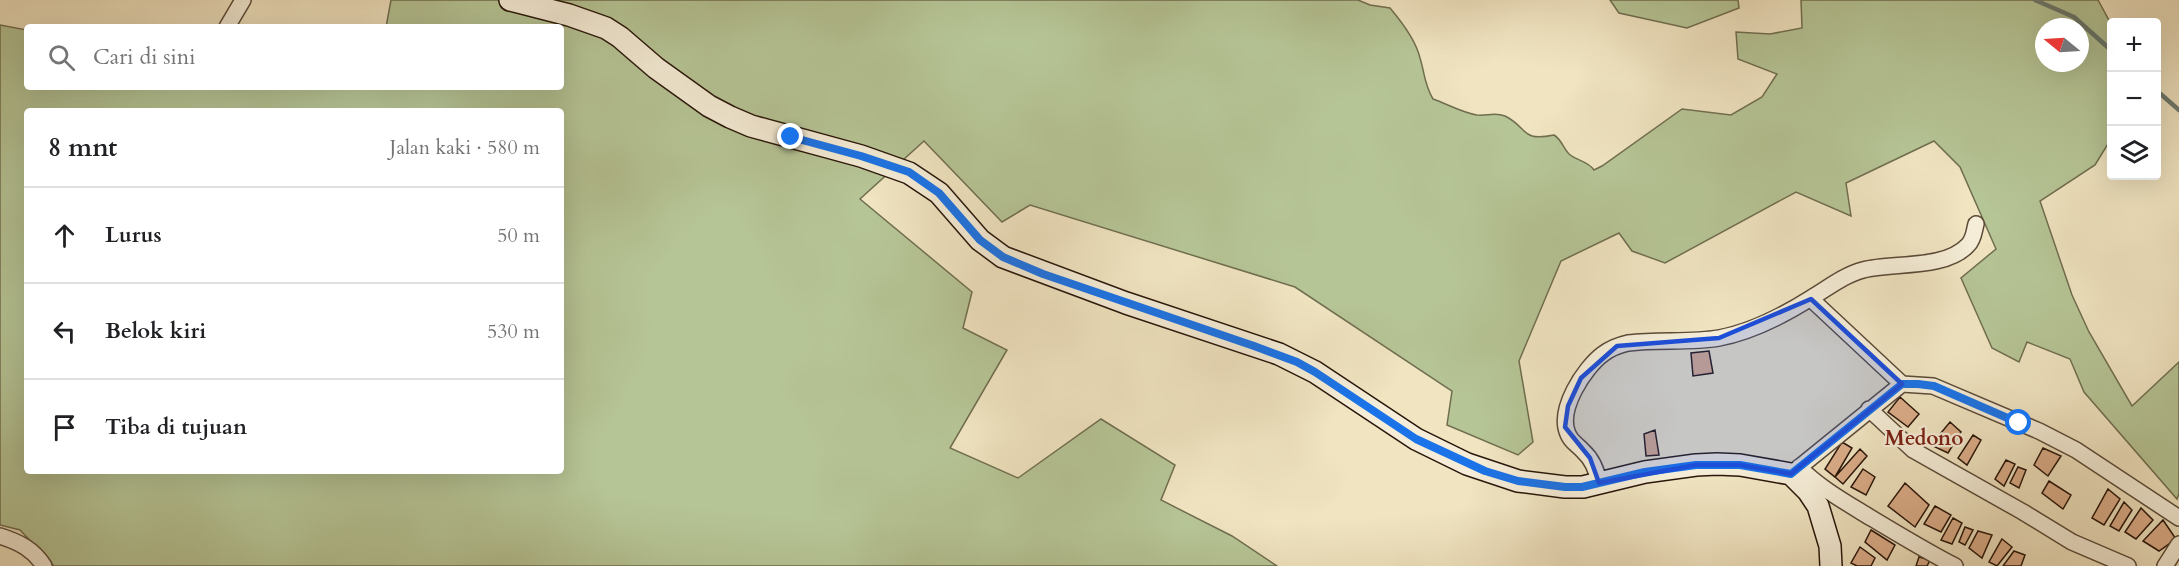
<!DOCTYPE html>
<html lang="id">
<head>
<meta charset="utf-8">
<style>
	body { margin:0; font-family:Cardo,serif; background:#f6f6f6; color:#202124 }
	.controls { position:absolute; right:18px; top:18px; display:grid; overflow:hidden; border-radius:6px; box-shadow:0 6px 24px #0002 }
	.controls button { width:54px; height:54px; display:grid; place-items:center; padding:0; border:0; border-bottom:2px solid #e0e0e0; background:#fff; color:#202124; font:30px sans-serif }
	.compass { position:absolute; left:2035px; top:18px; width:54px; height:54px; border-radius:50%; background:#fff; box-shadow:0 6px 24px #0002; rotate:288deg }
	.stop { position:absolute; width:18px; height:18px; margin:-14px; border:4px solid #1a73e8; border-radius:50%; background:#fff }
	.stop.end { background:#1a73e8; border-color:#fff; box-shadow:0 2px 6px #0008 }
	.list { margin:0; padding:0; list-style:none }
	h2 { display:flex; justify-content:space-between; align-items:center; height:78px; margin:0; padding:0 24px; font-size:26px }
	h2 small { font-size:20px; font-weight:400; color:#757577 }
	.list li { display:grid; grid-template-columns:39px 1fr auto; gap:18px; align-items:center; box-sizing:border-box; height:96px; padding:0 24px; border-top:2px solid #e0e0e0 }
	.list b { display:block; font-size:22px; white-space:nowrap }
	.list em { font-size:20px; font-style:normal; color:#757577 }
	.icon { flex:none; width:33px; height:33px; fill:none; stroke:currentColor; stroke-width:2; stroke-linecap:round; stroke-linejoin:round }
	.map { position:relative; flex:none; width:2179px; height:566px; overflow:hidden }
	.search { position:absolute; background:#fff; box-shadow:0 6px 24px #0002; left:24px; top:24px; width:540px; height:66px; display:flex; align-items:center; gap:15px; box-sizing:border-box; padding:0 21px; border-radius:6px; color:#757577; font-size:22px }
	.panel { position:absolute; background:#fff; box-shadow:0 6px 24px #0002; left:24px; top:108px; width:540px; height:366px; border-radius:6px }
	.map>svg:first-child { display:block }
</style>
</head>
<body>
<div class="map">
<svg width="2179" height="566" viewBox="0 0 2179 566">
	<rect width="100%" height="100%" fill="#f0e4c1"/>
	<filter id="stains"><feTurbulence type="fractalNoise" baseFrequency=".00333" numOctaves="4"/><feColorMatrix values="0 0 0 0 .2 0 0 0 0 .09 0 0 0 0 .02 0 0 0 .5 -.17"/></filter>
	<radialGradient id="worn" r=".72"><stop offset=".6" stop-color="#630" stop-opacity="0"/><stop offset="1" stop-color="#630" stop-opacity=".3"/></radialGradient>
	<path fill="#b6c596" stroke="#706e50" stroke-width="1.5" fill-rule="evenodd" d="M391,0H1358L1370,5L1390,8C1401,21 1416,41 1420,58C1425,74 1424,84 1433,99C1447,104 1463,113 1477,115C1487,116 1495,112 1505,116C1529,128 1520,142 1554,135C1562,140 1563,148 1569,154C1577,161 1588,161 1594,170L1602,166L1682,109L1731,115L1762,97L1777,74L1738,59L1736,32L1770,34L1802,28L1801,0H2098L2111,24V139L2095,165L2040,201L2072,295L2089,332L2132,406L2179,362V494L2177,499L2084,392L2070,359L2027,342L2019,362L1992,348L1961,278L1996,249L1960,167L1934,141L1846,183L1851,216L1796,192L1665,263L1632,251L1619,233L1561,261L1519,361L1533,442L1518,455L1447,425L1452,391L1295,287L1030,205L1002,222L924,141L860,199L972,292L963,328L1007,350L950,448L1018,478L1101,419L1175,465L1161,500L1232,536L1277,566H54L20,530L0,525V25L27,30V87H561V27H386ZM2044,27H2080V63H2044ZM27,111H561V471H27Z
		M1610,0H1738L1739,8L1687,28L1619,13Z"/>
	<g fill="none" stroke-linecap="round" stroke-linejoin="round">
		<path stroke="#6d7b70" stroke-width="4.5" d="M2035,0L2074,17L2112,51
			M2156,90L2179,110"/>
	</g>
	<path fill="#dbad89" stroke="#29160a" stroke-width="1.5" d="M1709,351L1713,373L1693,376L1691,353Z
		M1900,397L1919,414L1908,427L1888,412Z
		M1950,422L1961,432L1948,453L1931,445Z
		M1655,430L1659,455L1646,456L1644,434Z
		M1973,435L1981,440L1967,465L1958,458Z
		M1842,442L1852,448L1835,477L1825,469Z
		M2043,448L2061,456L2048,476L2034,465Z
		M1860,449L1867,456L1843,484L1835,477Z
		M2006,460L2015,464L2004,486L1995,479Z
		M2018,467L2026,470L2019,488L2010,483Z
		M1863,469L1875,477L1866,495L1851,487Z
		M2049,481L2071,495L2063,509L2042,493Z
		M1905,483L1929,505L1915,527L1888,506Z
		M2108,489L2120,499L2104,525L2092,518Z
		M2124,502L2132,510L2119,531L2110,526Z
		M1935,506L1951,515L1941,532L1924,524Z
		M2141,508L2153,520L2136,539L2125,532Z
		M1953,518L1962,523L1952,544L1941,540Z
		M2163,520L2176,539L2159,551L2143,541Z
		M1965,527L1973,530L1965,545L1959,542Z
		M1871,530L1895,545L1887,560L1865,542Z
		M1978,531L1992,535L1982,558L1969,548Z
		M2002,539L2012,547L1997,566L1989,562Z
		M1860,547L1875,558L1871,566H1857L1851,563Z
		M2014,551L2025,555L2021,566H2003Z
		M1919,557L1930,560L1927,566H1916Z"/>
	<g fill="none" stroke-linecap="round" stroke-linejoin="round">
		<defs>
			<path id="street" d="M227,27L243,0
				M1811,299L1902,384
				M1869,409L1913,450L2023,512L2072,542L2128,566
				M1799,467C1818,486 1840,499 1863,513C1893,531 1924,550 1955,566
				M1791,474L1902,384L1933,386L2039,431L2076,450L2179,518
				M1599,483C1597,471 1593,460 1583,451C1578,445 1571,442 1568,434C1557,410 1584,368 1603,354C1611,348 1619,345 1628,343C1658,339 1690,343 1719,338C1751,332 1784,315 1811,298C1828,288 1844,275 1863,270C1892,262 1945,270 1968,245C1974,239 1974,231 1976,224
				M0,536C19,542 33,549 44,566
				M2165,566L2179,544"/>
			<path id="secondary" d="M510,0L569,15L606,28L620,37L656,68L709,106L730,117L751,126L861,156L909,173L939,193L980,240L1003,257L1126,303L1279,354L1315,372L1416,439L1467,464L1518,481L1565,487H1583L1645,472L1696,465L1717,464L1740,465L1791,474L1808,491L1818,506L1830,546L1831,566"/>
		</defs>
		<use href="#street" stroke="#5b4a38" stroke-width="18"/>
		<use href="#secondary" stroke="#29160a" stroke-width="24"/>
		<use href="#street" stroke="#f5edd7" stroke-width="15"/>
		<use href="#secondary" stroke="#f5edd7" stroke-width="21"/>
	</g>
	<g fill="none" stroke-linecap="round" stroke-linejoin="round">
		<path stroke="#1a73e8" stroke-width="8" d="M791,137L861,156L909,172L939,193L980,240L1003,257L1043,274L1254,346L1297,362L1315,372L1416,439L1485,471L1518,481L1565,487H1582L1645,472L1696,465H1740L1791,474L1902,384H1918L1934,386L2019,423"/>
	</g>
	<path fill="#1d4ed8" fill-opacity="0.2" stroke="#1d4ed8" stroke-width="4.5" stroke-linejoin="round" d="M1811,299L1902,384L1791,474L1740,465H1696L1599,483L1590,458L1565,427L1568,406L1581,378L1617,346L1719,338Z"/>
	<g text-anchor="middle" stroke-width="4.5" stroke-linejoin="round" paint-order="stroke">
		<g font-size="21" font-weight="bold" fill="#7a1f14" stroke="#f5edd7">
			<text x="1924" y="445">Medono</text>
		</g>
	</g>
	<rect width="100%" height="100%" filter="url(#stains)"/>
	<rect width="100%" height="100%" fill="url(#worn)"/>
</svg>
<div class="controls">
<button>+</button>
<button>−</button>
<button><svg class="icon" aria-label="layers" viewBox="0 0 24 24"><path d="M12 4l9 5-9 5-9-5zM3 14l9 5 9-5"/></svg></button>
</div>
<svg class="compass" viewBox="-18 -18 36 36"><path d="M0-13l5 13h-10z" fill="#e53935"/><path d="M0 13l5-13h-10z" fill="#757577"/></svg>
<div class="stop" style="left:2019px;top:423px"></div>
<div class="stop end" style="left:791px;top:137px"></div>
<div class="search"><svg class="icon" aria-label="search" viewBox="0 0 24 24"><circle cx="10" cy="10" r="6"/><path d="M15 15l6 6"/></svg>Cari di sini</div>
<section class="panel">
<h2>8 mnt<small>Jalan kaki · 580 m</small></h2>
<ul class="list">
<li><svg class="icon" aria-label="ahead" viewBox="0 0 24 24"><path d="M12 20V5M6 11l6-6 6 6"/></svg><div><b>Lurus</b></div><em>50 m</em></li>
<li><svg class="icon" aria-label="left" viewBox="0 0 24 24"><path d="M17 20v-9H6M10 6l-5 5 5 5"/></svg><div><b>Belok kiri</b></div><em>530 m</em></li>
<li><svg class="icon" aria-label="arrive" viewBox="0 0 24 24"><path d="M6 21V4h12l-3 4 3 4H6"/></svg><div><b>Tiba di tujuan</b></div></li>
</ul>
</section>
</div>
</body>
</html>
